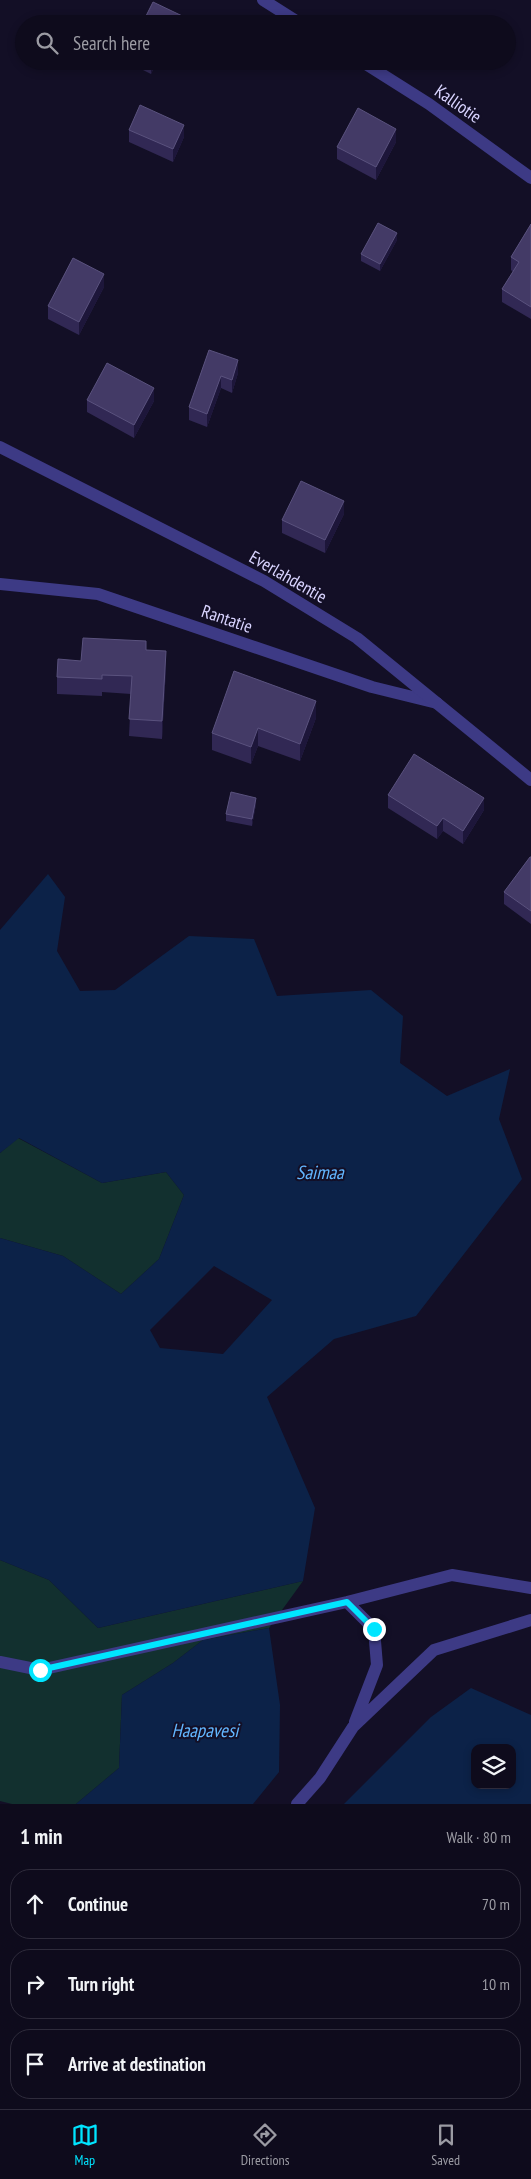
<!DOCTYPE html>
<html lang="en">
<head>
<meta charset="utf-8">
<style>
	body { margin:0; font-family:"PT Sans Narrow",sans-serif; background:#171425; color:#f1f3f6 }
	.controls { position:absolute; right:15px; bottom:15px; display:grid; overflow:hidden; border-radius:10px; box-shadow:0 2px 8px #0003 }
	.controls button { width:45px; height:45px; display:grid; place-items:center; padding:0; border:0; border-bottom:1px solid #2e2b3b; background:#0e0b1c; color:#f1f3f6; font:25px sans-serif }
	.stop { position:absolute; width:15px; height:15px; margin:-11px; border:4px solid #00e5ff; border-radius:50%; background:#fff }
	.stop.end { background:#00e5ff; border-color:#fff; box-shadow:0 1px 5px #0008 }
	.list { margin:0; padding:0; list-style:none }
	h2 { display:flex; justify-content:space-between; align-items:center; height:65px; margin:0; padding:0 20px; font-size:21px }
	h2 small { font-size:16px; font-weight:400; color:#9b9ba3 }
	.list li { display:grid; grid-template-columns:32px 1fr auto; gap:15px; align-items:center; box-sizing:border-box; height:70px; margin:0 10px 10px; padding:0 10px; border:1px solid #2e2b3b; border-radius:20px }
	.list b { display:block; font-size:19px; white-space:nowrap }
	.list em { font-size:16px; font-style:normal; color:#9b9ba3 }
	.icon { flex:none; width:28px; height:28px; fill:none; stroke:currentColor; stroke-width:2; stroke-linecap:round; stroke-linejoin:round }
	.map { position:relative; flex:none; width:531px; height:1804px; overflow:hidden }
	.search { position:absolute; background:#0e0b1c; box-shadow:0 2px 8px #0003; left:15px; right:15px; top:15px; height:55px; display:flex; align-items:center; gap:12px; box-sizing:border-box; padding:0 18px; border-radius:28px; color:#9b9ba3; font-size:19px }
	.sheet { height:305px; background:#0e0b1c }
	nav { display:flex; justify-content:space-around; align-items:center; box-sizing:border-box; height:70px; border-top:1px solid #2e2b3b; background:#0e0b1c; font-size:14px; color:#9b9ba3 }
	nav a { display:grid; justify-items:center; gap:2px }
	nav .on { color:#00e5ff }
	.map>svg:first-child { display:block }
</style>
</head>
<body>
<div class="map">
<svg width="531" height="1804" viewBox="0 0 531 1804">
	<rect width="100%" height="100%" fill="#130f26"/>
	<path fill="#12302f" d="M18,1138L102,1183L166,1172L184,1195L159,1259L121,1294L63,1256L0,1238V1153Z
		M0,1560L49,1580L98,1628L303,1581L269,1628L203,1640L173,1663L122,1695L119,1768L76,1804H12L0,1801Z"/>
	<path fill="#0c2248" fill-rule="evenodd" d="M48,874L65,897L57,951L80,991L115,990L189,936L254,939L277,996L371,990L403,1016L400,1063L447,1096L510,1069L499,1119L522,1179L416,1316L334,1339L267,1397L315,1508L303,1581L98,1628L49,1580L0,1560V1238L63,1256L121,1294L159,1259L184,1195L166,1172L102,1183L19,1138L0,1153V930ZM214,1266L272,1300L223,1354L160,1348L150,1330Z
		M269,1628L280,1705L279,1772L253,1804H76L119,1768L122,1695L173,1663L203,1640Z
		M471,1688L531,1715V1804H344L431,1717ZM475,1748H512V1785H475Z"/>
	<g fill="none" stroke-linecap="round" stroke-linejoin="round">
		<path stroke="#3d3a85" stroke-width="12" d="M347,1602L374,1629L377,1665L355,1722
			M0,1662L40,1670L347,1602L452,1575L531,1588
			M297,1804L320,1778L353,1727L434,1650L531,1620"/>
		<path stroke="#3d3a85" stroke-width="12" d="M263,0L301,24
			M361,61L429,104L531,178
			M0,584L98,594L372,687L437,703"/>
		<path stroke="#3d3a85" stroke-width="12" d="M0,447L264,581L357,638L531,780"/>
	</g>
	<path fill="#312854" d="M129,61H157L151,74L129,63Z
		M166,61H184L181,68Z
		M129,130L184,137L173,162L129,142Z
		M396,142L376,180L337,159V147Z
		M531,224V319L502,302V289L513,272L511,270V257Z
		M397,240L380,271L361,261V254Z
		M104,287L79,335L48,319V306Z
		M209,350L238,373L232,393L221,388L207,427L189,420V407Z
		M87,400L154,401L134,438L87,412Z
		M344,514L325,553L282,533V520Z
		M146,650L166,668L162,739L129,736L131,694L102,692V696L57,694V677L81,661Z
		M316,718L300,761L258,746L251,764L212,750V733Z
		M388,795L484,810L463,844L443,831L437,839L388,808Z
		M256,804L252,826L226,821V814Z
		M531,857V924L504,904V892Z"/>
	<path fill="#1d163a" d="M151,61H157L151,74Z
		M181,61H184L181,68Z
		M184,125V137L173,162V149Z
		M396,129V142L376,180V167Z
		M397,233V240L380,271V264Z
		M104,274V287L79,335V322Z
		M238,360V373L232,393V380Z
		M221,376V388L207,427V414Z
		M154,388V401L134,438V425Z
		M344,501V514L325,553V540Z
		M166,651V668L162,739V721Z
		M316,701V718L300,761V744Z
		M258,728V746L251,764V747Z
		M256,798V804L252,826V819Z
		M484,798V810L463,844V831Z
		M443,818V831L437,839V826Z"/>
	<path fill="#433a66" stroke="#5a527e" d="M153,2L197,23L196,24H142Z
		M140,105L184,125L173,149L129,130Z
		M358,108L396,129L376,167L337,147Z
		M378,223L397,233L380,264L361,254Z
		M531,224V307L502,289L519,262L511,257Z
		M73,258L104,274L79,322L48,306Z
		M209,350L238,360L232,380L221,376L207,414L189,407Z
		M107,363L154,388L134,425L87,400Z
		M301,481L344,501L325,540L282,520Z
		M83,638L146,641V650L166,651L162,721L129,719L132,676L102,675V679L57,677L58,659L81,661Z
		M234,671L316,701L300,744L258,728L251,747L212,733Z
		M414,754L484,798L463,831L443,818L437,826L388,795Z
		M231,792L256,798L252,819L226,814Z
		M530,857H531V911L504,892Z"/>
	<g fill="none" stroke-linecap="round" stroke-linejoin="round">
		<path stroke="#00e5ff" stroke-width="6" d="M40,1670L347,1602L374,1629"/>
	</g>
	<g text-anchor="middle" stroke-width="4" stroke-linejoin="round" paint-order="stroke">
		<g font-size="18" fill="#d9d4ff" stroke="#130f26">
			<text transform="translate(458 104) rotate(35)" y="6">Kalliotie</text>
			<text transform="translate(288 577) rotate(30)" y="6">Everlahdentie</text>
			<text transform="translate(227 619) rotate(19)" y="6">Rantatie</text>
		</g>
		<g font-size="19" font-style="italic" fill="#62b6ff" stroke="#130f26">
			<text x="320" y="1179">Saimaa</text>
			<text x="205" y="1737">Haapavesi</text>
		</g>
	</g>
</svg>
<div class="controls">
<button><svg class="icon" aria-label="layers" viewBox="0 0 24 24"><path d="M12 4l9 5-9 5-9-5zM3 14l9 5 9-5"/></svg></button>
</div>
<div class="stop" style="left:40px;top:1670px"></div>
<div class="stop end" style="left:374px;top:1629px"></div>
<div class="search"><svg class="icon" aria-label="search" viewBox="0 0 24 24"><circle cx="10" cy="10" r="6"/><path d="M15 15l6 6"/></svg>Search here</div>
</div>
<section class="sheet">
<h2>1 min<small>Walk · 80 m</small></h2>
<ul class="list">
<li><svg class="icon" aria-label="ahead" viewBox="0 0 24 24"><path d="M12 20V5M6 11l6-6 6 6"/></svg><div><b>Continue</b></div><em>70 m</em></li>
<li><svg class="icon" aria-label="right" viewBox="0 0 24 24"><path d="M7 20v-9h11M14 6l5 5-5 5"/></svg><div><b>Turn right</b></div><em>10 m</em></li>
<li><svg class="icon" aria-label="arrive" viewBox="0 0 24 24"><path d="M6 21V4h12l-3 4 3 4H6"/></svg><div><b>Arrive at destination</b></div></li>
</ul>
</section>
<nav>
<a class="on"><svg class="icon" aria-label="map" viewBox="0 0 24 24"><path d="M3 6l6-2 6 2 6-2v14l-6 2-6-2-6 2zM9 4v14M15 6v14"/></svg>Map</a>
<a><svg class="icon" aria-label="directions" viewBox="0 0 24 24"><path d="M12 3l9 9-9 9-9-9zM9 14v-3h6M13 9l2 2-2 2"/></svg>Directions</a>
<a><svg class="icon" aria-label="saved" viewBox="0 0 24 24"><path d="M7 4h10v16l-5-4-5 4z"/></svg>Saved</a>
</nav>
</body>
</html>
